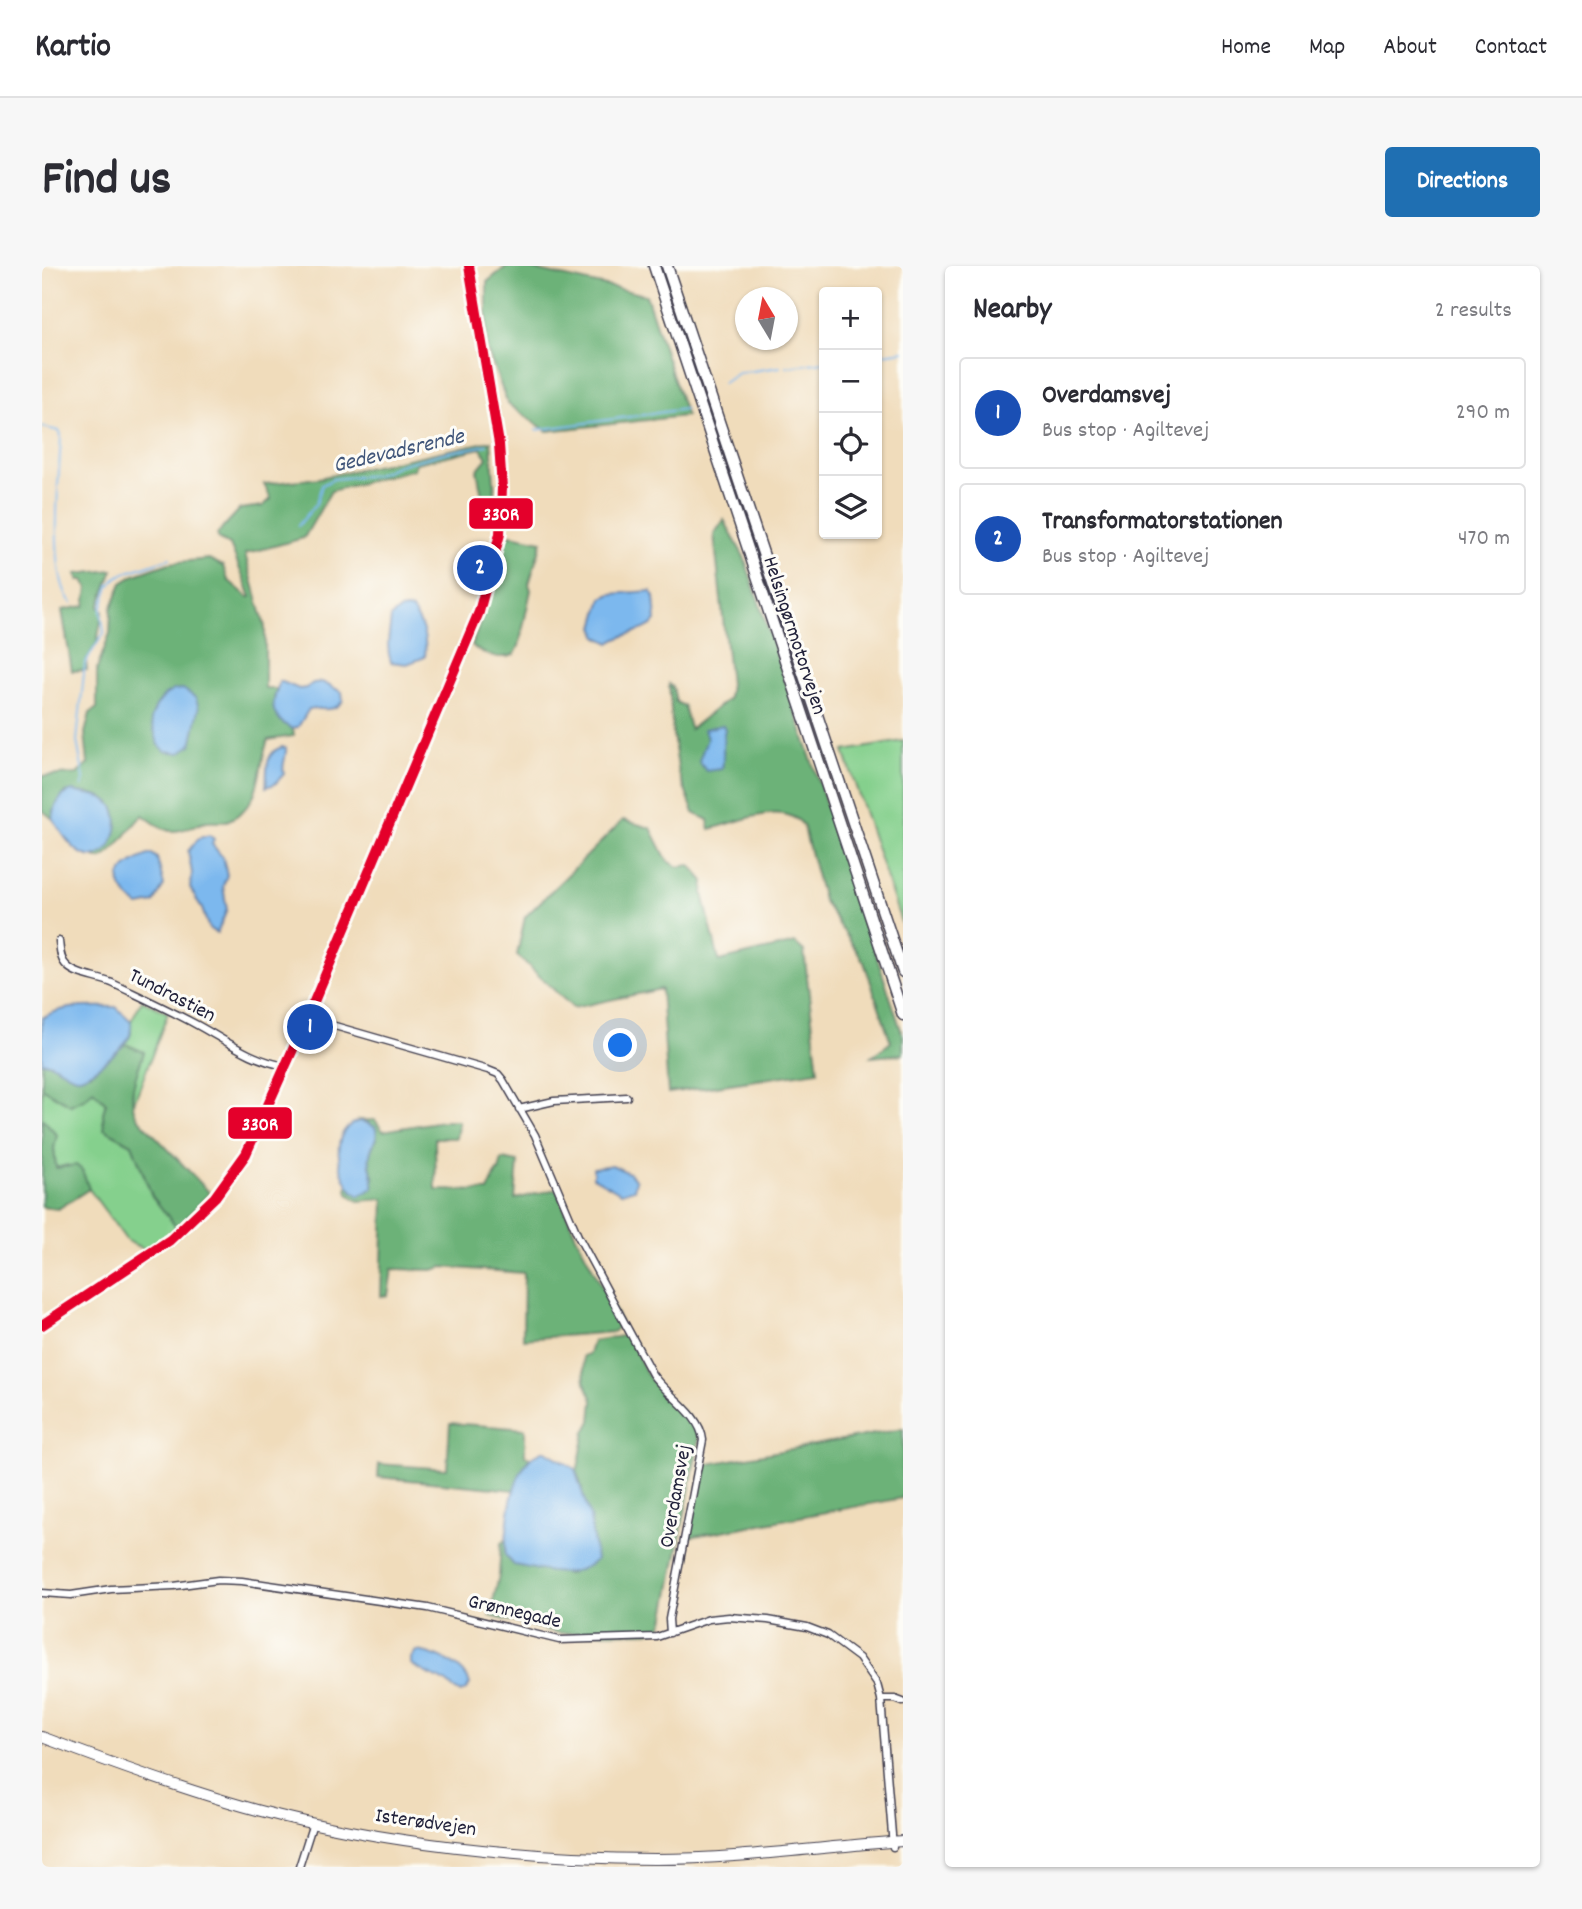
<!DOCTYPE html>
<html lang="en">
<head>
<meta charset="utf-8">
<style>
	body { margin:0; font-family:Dekko,sans-serif; background:#f7f7f7; color:#2b2b33 }
	.controls { position:absolute; right:21px; top:21px; display:grid; overflow:hidden; border-radius:7px; box-shadow:0 2px 5px #0004 }
	.controls button { width:63px; height:63px; display:grid; place-items:center; padding:0; border:0; border-bottom:2px solid #e1e1e2; background:#fff; color:#2b2b33; font:35px sans-serif }
	.compass { position:absolute; left:693px; top:21px; width:63px; height:63px; border-radius:50%; background:#fff; box-shadow:0 2px 5px #0004; rotate:350deg }
	.you { position:absolute; left:579px; top:780px; width:24px; height:24px; margin:-18px; border:5px solid #fff; border-radius:50%; background:#1a73e8; box-shadow:0 0 0 10px #1a73e833 }
	.badge { display:grid; place-items:center; width:46px; height:46px; border-radius:50%; background:#1f6fb2; color:#fff; font-size:23px; font-weight:700 }
	.pin { position:absolute; translate:-50% -50%; border:4px solid #fff; box-shadow:0 2px 7px #0006 }
	.list { margin:0; padding:0; list-style:none }
	h2 { display:flex; justify-content:space-between; align-items:center; height:91px; margin:0; padding:0 28px; font-size:30px }
	h2 small { font-size:23px; font-weight:400; color:#7c7c81 }
	.list li { display:grid; grid-template-columns:46px 1fr auto; gap:21px; align-items:center; box-sizing:border-box; height:112px; margin:0 14px 14px; padding:0 14px; border:2px solid #e1e1e2; border-radius:7px }
	.list b { display:block; font-size:26px; white-space:nowrap }
	.list p { margin:0; font-size:23px; white-space:nowrap; color:#7c7c81 }
	.list em { font-size:23px; font-style:normal; color:#7c7c81 }
	.icon { flex:none; width:38px; height:38px; fill:none; stroke:currentColor; stroke-width:2; stroke-linecap:round; stroke-linejoin:round }
	.map { position:relative; flex:none; width:861px; height:1601px; overflow:hidden; border-radius:7px }
	header { display:flex; align-items:center; gap:42px; box-sizing:border-box; height:98px; padding:0 35px; background:#fff; border-bottom:2px solid #e1e1e2 }
	header strong { font-size:33px }
	nav { display:flex; gap:38px; margin-inline-start:auto; font-size:24px }
	.intro { display:flex; align-items:center; justify-content:space-between; box-sizing:border-box; height:168px; padding:0 42px }
	h1 { margin:0; font-size:49px }
	.button { padding:18px 32px; border-radius:7px; background:#1f6fb2; color:#fff; font-size:24px; font-weight:700 }
	main { display:flex; gap:42px; padding:0 42px }
	aside { flex:1; background:#fff; border-radius:7px; box-shadow:0 2px 5px #0004 }
	.map>svg:first-child { display:block }
</style>
</head>
<body>
<header>
<strong>Kartio</strong>
<nav><a>Home</a><a>Map</a><a>About</a><a>Contact</a></nav>
</header>
<div class="intro"><h1>Find us</h1><a class="button">Directions</a></div>
<main>
<div class="map">
<svg width="861" height="1601" viewBox="0 0 861 1601">
	<rect width="100%" height="100%" fill="#fdfcf7"/>
	<filter id="ink" filterUnits="userSpaceOnUse"><feTurbulence type="fractalNoise" baseFrequency=".0143" numOctaves="2"/><feDisplacementMap in="SourceGraphic" scale="14" xChannelSelector="R" yChannelSelector="G"/><feConvolveMatrix kernelMatrix="1 2 1 2 8 2 1 2 1" color-interpolation-filters="sRGB"/></filter>
	<filter id="wash" filterUnits="userSpaceOnUse"><feTurbulence type="fractalNoise" baseFrequency=".00686" numOctaves="4" result="noise"/><feDisplacementMap in="SourceGraphic" scale="28" xChannelSelector="R" yChannelSelector="G"/><feGaussianBlur stdDeviation="1.57" result="paint"/><feColorMatrix in="noise" values="0 0 0 0 0 0 0 0 0 0 0 0 0 0 0 0 0 1.4 0 .05"/><feComposite in="paint" operator="in"/></filter>
	<g filter="url(#wash)">
		<rect width="100%" height="100%" fill="#f0dcbb"/>
		<path fill="#85d08d" stroke="#547964" stroke-width="2" d="M861,475V662L802,485Z
			M100,734L126,747L90,842L91,818L102,786L83,778L89,768V755Z
			M0,822L29,839L51,823L64,837L61,847L62,863L90,878L110,930L135,962L104,984L85,975L47,923L40,904L25,899L14,902L12,882L15,869L0,852Z"/>
		<path fill="#6cb278" stroke="#476a5a" stroke-width="2" d="M465,0H476L604,29L644,150L505,165L466,138L445,84V16Z
			M449,175L453,228L451,240L442,241L435,204L445,192L439,182L374,197L372,203L289,225L262,272L203,288L223,361V423H235C228,439 234,455 251,463L252,470L226,474C215,504 221,539 187,554C179,558 169,554 160,557C129,568 129,570 101,549C87,562 74,587 58,593L53,591C70,582 82,558 70,539C63,528 35,524 23,527L12,544L11,553L0,544V510L35,508L46,498L43,467L48,447L55,442V403L68,367L69,343L80,317L93,309L127,297L167,293L181,300L186,314L206,331H209L188,279L177,274L175,268L198,243L221,240L229,233L222,218L277,212Z
			M682,254L702,291L861,770V788L829,791L849,776L822,696L781,634L761,559C740,534 696,557 668,563L666,554L652,547L637,508L631,469L627,418L631,421L634,436L642,440L648,463L686,433L688,418L672,268Z
			M469,269L500,275L487,318L489,324L477,380L473,388C460,395 439,389 430,379L454,310L462,275Z
			M71,304L57,341L61,344L55,377L44,395L45,404L30,405L20,344L43,340L46,322L42,314H37L34,308Z
			M581,554L609,562L625,594L636,601L648,599L662,615L661,628L677,695L753,677L762,685L776,805L626,827L619,723L531,742L475,689L483,651Z
			M83,778L102,786C95,807 83,832 96,852L168,927L135,962L110,930L90,878L62,863L61,847L64,837L51,824L44,832L28,839L0,822V796L12,798L24,806L49,807Z
			M0,852L15,869L12,882L14,902L34,899L40,904L47,923L16,943L0,941Z
			M315,854H333L341,865L400,855H417L414,872H393L394,924L446,925L455,905H457L460,893L476,896L473,933L514,923L534,970L579,1057L572,1066L481,1073L482,1007L401,1001L391,1004L350,1003L346,1029L339,1030L342,933L316,935L306,928L305,922L308,919L311,926L332,913C326,897 325,887 335,873L327,857Z
			M585,1069C596,1088 604,1112 620,1127C633,1140 656,1153 657,1174L622,1355L618,1363L605,1366L517,1367L448,1350L457,1309L459,1277L464,1273L463,1288L503,1304L527,1308L540,1222L535,1207L543,1166L549,1155L551,1134L543,1116L541,1090L547,1088L551,1075Z
			M408,1157L483,1163V1189L488,1192L472,1224L336,1211L337,1198L405,1203Z
			M861,1163V1232L647,1271L661,1199Z"/>
		<path fill="#7bb8ee" stroke="#4e6d94" stroke-width="2" d="M609,325L612,331L614,355C603,367 583,366 568,377L556,371L552,361L560,332L569,328Z
			M365,343L370,344C381,359 385,372 383,391L365,398L349,396C343,380 348,367 349,351L358,344Z
			M238,415L257,423L264,422L271,417L280,416L300,426L301,435C291,447 282,442 267,443L256,461L251,463C226,451 229,438 238,415Z
			M141,423L154,432L157,443L149,479L138,487L123,485L116,478L109,453L114,440L123,429L132,424Z
			M681,459L683,463C679,477 683,490 680,503L664,505L657,495L665,473L662,463Z
			M240,481L244,482C245,492 239,498 242,508L233,518L224,521C226,506 221,487 240,481Z
			M31,525C41,528 54,528 63,533C87,546 71,600 43,589C30,585 18,564 11,553C13,539 17,528 31,525Z
			M167,569L172,573L170,578L181,592L185,609L181,620L185,644L175,667L167,663L160,643L148,622L150,607L146,585L157,572Z
			M110,588L115,592L122,619L112,637L97,640C80,628 67,611 90,597C98,593 101,590 110,588Z
			M74,741L89,755C89,762 90,766 87,772C82,781 45,813 35,811C22,809 14,796 0,796V752C22,738 48,741 74,741Z
			M320,855L333,861C338,872 330,876 328,888C325,900 333,910 331,922L317,930C294,915 285,858 320,855Z
			M570,899L587,907L594,914L592,923L579,927L551,911V902Z
			M502,1184L533,1203L548,1251L554,1294C529,1316 502,1304 472,1299L463,1289C465,1260 467,1215 488,1193C491,1189 498,1187 502,1184Z
			M374,1385C392,1387 423,1399 428,1418L424,1424L419,1427C412,1424 409,1420 403,1416C392,1410 379,1406 369,1398V1392Z"/>
		<g fill="none" stroke-linecap="round" stroke-linejoin="round">
			<path stroke="#7bb8ee" stroke-width="2" d="M835,89L861,85
				M745,101L782,96
				M681,117L696,107L738,101
				M0,161L17,165L19,169C18,205 5,312 30,337
				M494,164L643,143
				M256,260L274,238L280,219L291,213L334,209L357,199L402,187L445,179
				M40,521L42,513L35,475L43,397L62,367L59,344L67,320L75,311L83,307L128,292"/>
		</g>
	</g>
	<g filter="url(#ink)">
		<g fill="none" stroke-linecap="round" stroke-linejoin="round">
			<defs>
				<path id="minor" d="M17,675C18,683 18,694 25,700C35,710 56,711 70,717C99,731 128,744 157,760C186,776 211,795 244,800
					M265,752L446,804L456,808L461,814L493,869L536,970L610,1108C624,1129 658,1147 661,1174L627,1353L628,1367
					M477,843L512,835L585,831
					M0,1327L29,1329L69,1323L132,1320L176,1314L200,1315L386,1342L517,1374L615,1371L667,1353L687,1351L726,1354L765,1361L786,1369L817,1392L835,1418L839,1433L851,1581
					M839,1433H853L861,1436
					M257,1601L271,1557"/>
				<path id="tertiary" d="M0,1059L99,995L128,974L151,954L173,931L204,888L265,752L437,346L451,300L458,268L460,222L457,178L427,0"/>
				<path id="primary" d="M0,1471C71,1498 142,1524 215,1544C338,1577 486,1593 613,1593C697,1593 778,1581 861,1575"/>
				<path id="motorway" d="M612,0L861,749
					M625,0L861,706"/>
			</defs>
			<use href="#minor" stroke="#413e4e" stroke-width="9"/>
			<use href="#tertiary" stroke="#413e4e" stroke-width="10"/>
			<use href="#primary" stroke="#413e4e" stroke-width="12"/>
			<use href="#motorway" stroke="#413e4e" stroke-width="13"/>
			<use href="#minor" stroke="#fff" stroke-width="6"/>
			<use href="#tertiary" stroke="#fff" stroke-width="8"/>
			<use href="#primary" stroke="#fff" stroke-width="10"/>
			<use href="#motorway" stroke="#fff" stroke-width="10"/>
			<defs>
				<path id="bus-1" d="M0,1059L128,974L173,931L204,888L265,752L437,346L458,268L460,222L457,178L427,0"/>
			</defs>
			<use href="#bus-1" stroke="#fdfcf7" stroke-width="16"/>
			<use href="#bus-1" stroke="#e4002b" stroke-width="10"/>
		</g>
	</g>
	<g text-anchor="middle" stroke-width="6" stroke-linejoin="round" paint-order="stroke">
		<g font-size="21" fill="#22223b" stroke="#fdfcf7">
			<text transform="translate(754 369) rotate(72)" y="7">Helsingørmotorvejen</text>
			<text transform="translate(131 728) rotate(27)" y="7">Tundrastien</text>
			<text transform="translate(632 1230) rotate(-80)" y="7">Overdamsvej</text>
			<text transform="translate(473 1344) rotate(13)" y="7">Grønnegade</text>
			<text transform="translate(384 1555) rotate(8)" y="7">Isterødvejen</text>
		</g>
		<g font-size="23" font-style="italic" fill="#41567a" stroke="#fdfcf7">
			<text transform="translate(356 183) rotate(-13)" y="8">Gedevadsrende</text>
		</g>
	</g>
	<g stroke="#fdfcf7" stroke-width="2.5">
		<rect x="426" y="231" width="66" height="33" rx="7" fill="#e4002b"/>
		<rect x="185" y="840" width="66" height="34" rx="7" fill="#e4002b"/>
	</g>
	<g font-size="19" text-anchor="middle" font-weight="bold" fill="#fff">
		<text x="459" y="254">330R</text>
		<text x="218" y="864">330R</text>
	</g>
</svg>
<div class="controls">
<button>+</button>
<button>−</button>
<button><svg class="icon" aria-label="locate" viewBox="0 0 24 24"><circle cx="12" cy="12" r="6"/><path d="M12 2v4M12 18v4M2 12h4M18 12h4"/></svg></button>
<button><svg class="icon" aria-label="layers" viewBox="0 0 24 24"><path d="M12 4l9 5-9 5-9-5zM3 14l9 5 9-5"/></svg></button>
</div>
<svg class="compass" viewBox="-18 -18 36 36"><path d="M0-13l5 13h-10z" fill="#e53935"/><path d="M0 13l5-13h-10z" fill="#7c7c81"/></svg>
<div class="you"></div>
<div class="pin badge" style="left:268px;top:761px;background:#1a4fb4">1</div>
<div class="pin badge" style="left:438px;top:302px;background:#1a4fb4">2</div>
</div>
<aside>
<h2>Nearby<small>2 results</small></h2>
<ul class="list">
<li><span class="badge" style="background:#1a4fb4">1</span><div><b>Overdamsvej</b><p>Bus stop · Agiltevej</p></div><em>290 m</em></li>
<li><span class="badge" style="background:#1a4fb4">2</span><div><b>Transformatorstationen</b><p>Bus stop · Agiltevej</p></div><em>470 m</em></li>
</ul>
</aside>
</main>
</body>
</html>
